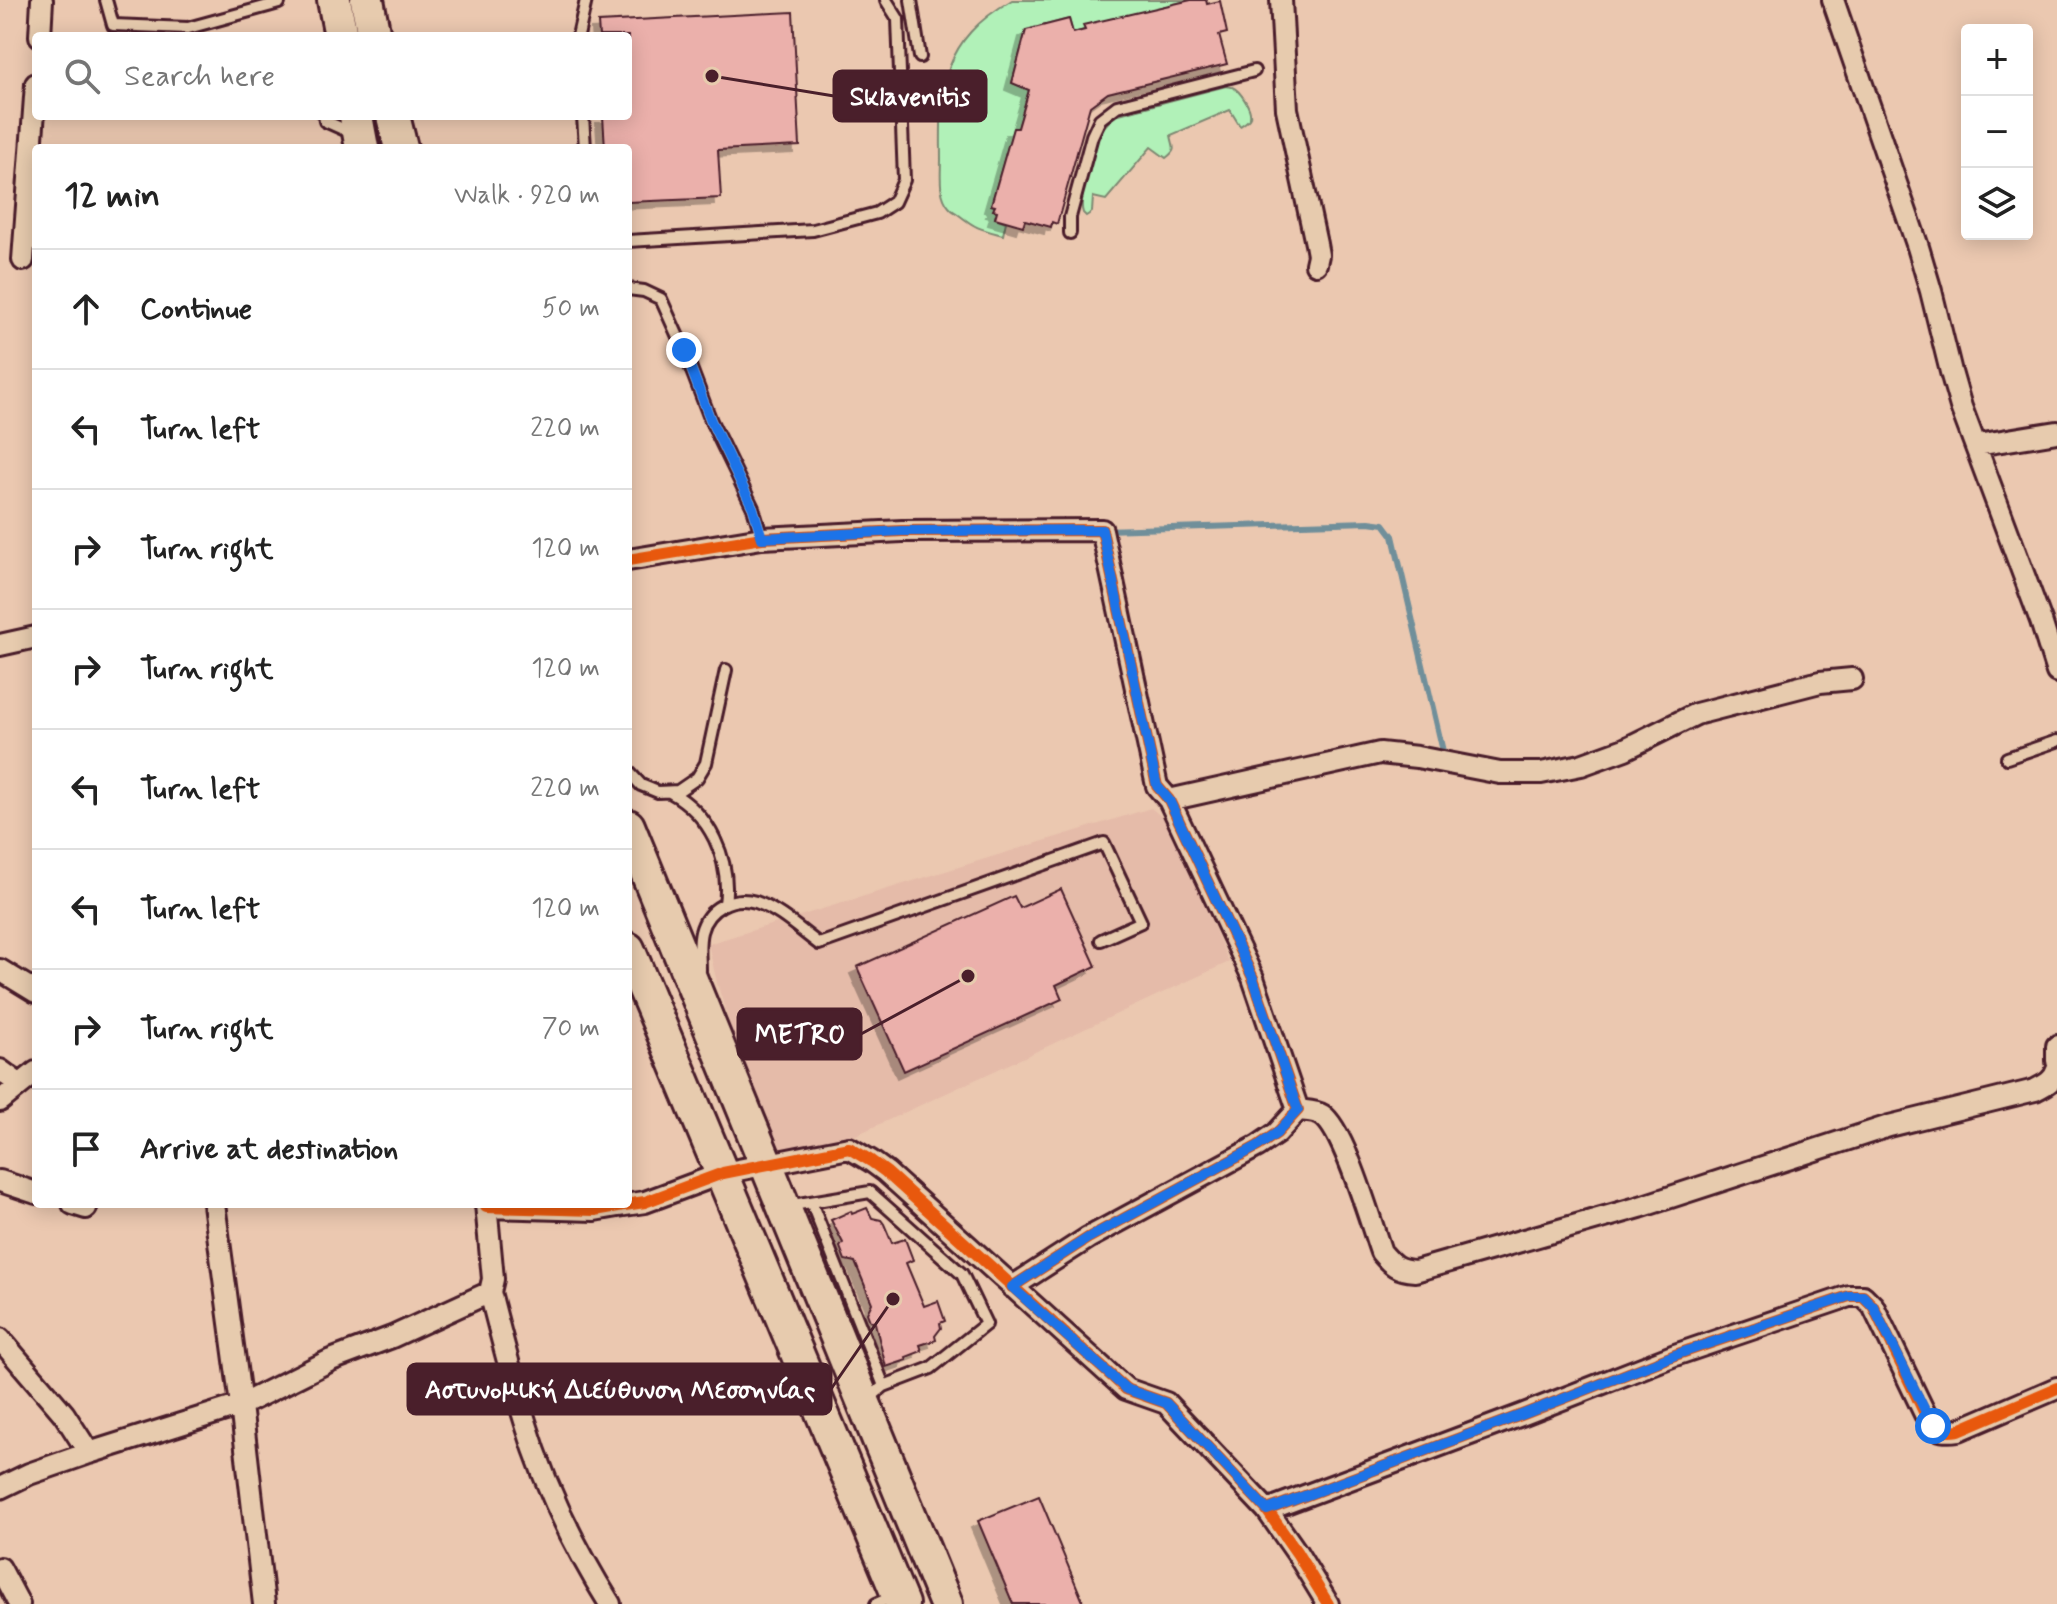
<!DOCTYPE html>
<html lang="en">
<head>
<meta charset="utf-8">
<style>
	body { margin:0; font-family:Mynerve,sans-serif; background:#f6f6f6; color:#222 }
	.controls { position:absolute; right:24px; top:24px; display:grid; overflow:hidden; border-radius:8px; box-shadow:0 4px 20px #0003 }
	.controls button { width:72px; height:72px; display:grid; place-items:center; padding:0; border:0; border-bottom:2px solid #e0e0e0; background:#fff; color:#222; font:40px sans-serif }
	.stop { position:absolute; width:24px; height:24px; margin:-18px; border:6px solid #1a73e8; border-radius:50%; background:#fff }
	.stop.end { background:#1a73e8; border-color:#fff; box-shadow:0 2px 8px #0008 }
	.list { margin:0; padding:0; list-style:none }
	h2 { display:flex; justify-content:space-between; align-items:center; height:104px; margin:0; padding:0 32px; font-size:34px }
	h2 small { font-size:26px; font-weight:400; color:#767676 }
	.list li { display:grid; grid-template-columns:52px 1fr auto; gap:24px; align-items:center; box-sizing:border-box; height:120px; padding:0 32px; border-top:2px solid #e0e0e0 }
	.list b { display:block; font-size:30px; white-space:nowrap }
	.list em { font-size:26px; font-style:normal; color:#767676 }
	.icon { flex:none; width:44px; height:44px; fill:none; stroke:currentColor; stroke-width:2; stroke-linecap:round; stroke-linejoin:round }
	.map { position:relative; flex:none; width:2057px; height:1604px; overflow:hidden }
	.search { position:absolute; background:#fff; box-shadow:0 4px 20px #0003; left:32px; top:32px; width:600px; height:88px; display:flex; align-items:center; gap:20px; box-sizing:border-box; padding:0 28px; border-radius:8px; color:#767676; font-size:30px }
	.panel { position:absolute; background:#fff; box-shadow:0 4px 20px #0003; left:32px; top:144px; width:600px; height:1064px; border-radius:8px }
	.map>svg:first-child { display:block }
</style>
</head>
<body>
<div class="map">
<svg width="2057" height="1604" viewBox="0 0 2057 1604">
	<defs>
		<filter id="shadow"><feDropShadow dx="-7" dy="7" stdDeviation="0" flood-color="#0004"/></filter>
	</defs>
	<rect width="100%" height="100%" fill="#ebc8b0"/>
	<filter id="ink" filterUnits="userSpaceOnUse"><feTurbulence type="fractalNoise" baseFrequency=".0125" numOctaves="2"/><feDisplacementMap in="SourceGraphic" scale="16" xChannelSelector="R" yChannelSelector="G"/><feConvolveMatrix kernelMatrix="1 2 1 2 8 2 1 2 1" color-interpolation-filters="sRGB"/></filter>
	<g filter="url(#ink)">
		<path fill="#e5bba9" d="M1151,808L1168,822L1229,962L843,1141L778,1155L739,1054L717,983L708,944Z"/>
		<path fill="#b1f1b8" stroke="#7e8872" stroke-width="2" d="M1012,0H1191L1083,26L1085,30L1073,33L1069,19L1026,30L1012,83L1029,90L1018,128L1013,129L991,205L995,206L994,210L997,211L995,218L1006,222L1003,235C980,229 977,229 959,215C953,210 954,213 949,207C938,195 941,174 941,159C940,85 941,41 1012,0Z
			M1226,86C1228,87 1230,86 1232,87C1240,90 1252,109 1250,117C1249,121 1243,124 1240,126L1230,110L1171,135C1173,148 1178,149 1166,158L1151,147L1106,200L1093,197L1092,212L1086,216L1083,213C1078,200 1093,144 1101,132C1105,124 1111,119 1119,114Z"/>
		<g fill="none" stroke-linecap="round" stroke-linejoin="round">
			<path stroke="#708f9a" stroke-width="6" d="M1104,530L1369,522L1384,524L1393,536L1445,760"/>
		</g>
		<path fill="#ebb0ab" stroke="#4a1f2b" stroke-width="2" filter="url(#shadow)" d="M1191,0H1206L1207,4L1220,1L1227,33L1219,35L1227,64L1108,93L1090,106L1057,224L1052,222L1051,227L1025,220L1023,226L995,218L997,211L993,210L995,206L991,205L1013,128H1018L1029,90L1012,83L1026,30L1069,19L1073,33L1085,30L1083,25Z
			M793,12L800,146L718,150L721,198L628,202V148H605L603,116H628V36H599L598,22Z
			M1061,889L1096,966L1056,985L1062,999L904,1071L857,967L1014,896L1020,908Z
			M867,1208L872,1218L881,1220L884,1224L892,1243L905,1239L913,1260L906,1263L924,1306L938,1301L945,1321L940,1323L941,1328L935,1336L936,1340L920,1345L922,1351L906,1357L907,1360L886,1367L875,1323L870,1321L867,1313L872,1303L855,1262L845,1260L840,1247L843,1243L831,1220L851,1211L852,1214Z
			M1039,1496L1084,1604H1013L978,1521Z"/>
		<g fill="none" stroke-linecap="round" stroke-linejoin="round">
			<defs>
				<path id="lane" d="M106,0L113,25L188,28L279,3L278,0
					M911,0L920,57
					M578,36L586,0
					M324,116L325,121L354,134
					M583,116L585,148
					M1070,233V217L1092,136L1100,119L1117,106L1254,71
					M628,241L813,230L877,213L894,202L904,180L898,19L886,0
					M628,289L644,291L661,299L684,350L711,421L753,508L762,538
					M2007,758L2057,741
					M628,771L641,785L658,792L678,791L697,778L706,763L726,670
					M670,792C710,814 731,859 725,904
					M700,970C700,958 698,944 701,932C707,908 732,895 756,902C779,910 800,930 819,944L1104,843L1141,922L1101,940
					M811,1202L884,1386
					M787,1206L870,1192L962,1274L986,1324L931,1368L884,1386L868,1399
					M876,1604L896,1595"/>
				<path id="street" d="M1281,0L1287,109L1316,244L1318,255L1316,264
					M1833,0L1918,247L1931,291L1951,372L1961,407L2041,621L2057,672
					M40,36L42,0
					M23,260L36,84
					M1977,445L2057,432
					M628,560L762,538L902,531L1102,530L1157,786L1169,800L1253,978L1298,1110L1277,1133L1258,1146L1088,1238L1012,1287
					M0,645L36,637
					M1169,800L1380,753L1417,757L1500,773H1541L1581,765L1625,749L1696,714L1820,682L1852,679
					M0,970L36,992
					M2057,1046V1061
					M0,1070L19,1084
					M0,1101L36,1072
					M1298,1110C1305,1111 1316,1111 1322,1115C1344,1129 1371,1224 1381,1252C1392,1265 1397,1270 1415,1271L1640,1207L1889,1126L2035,1090C2045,1085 2054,1081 2057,1070
					M0,1181L36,1193
					M73,1204L86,1208
					M214,1204L241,1405L264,1604
					M486,1204L493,1279L490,1292C501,1335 512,1379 525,1421C544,1485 575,1548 610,1604
					M486,1207L595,1210L618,1206L645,1202L723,1173L849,1148L871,1161L886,1172L1126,1389L1166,1403L1267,1510L1297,1553L1328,1604
					M0,1339L64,1414L89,1453
					M0,1488L29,1474L89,1453L241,1405L331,1360L392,1337L490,1292
					M1267,1510L1524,1414L1675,1355L1849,1296H1863L1873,1306L1925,1414C1936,1430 1939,1433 1959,1430L2057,1388
					M0,1568L19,1604"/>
				<path id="primary" d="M334,0L341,36
					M367,0L374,36
					M356,116L362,148
					M393,116L401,148
					M628,826L946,1604
					M628,949L902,1604"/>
			</defs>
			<use href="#lane" stroke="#4a1f2b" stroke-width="16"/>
			<use href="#street" stroke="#4a1f2b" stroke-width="26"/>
			<use href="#primary" stroke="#4a1f2b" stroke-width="38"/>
			<use href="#lane" stroke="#e7cbae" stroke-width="10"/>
			<use href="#street" stroke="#e7cbae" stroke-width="20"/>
			<use href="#primary" stroke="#e7cbae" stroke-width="32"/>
			<defs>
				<path id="cycleway" d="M628,560L762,538L902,531L1102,530L1157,786L1169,800L1253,978L1298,1110L1277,1133L1258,1146L1088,1238L1012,1287
					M486,1207L595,1210L618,1206L645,1202L723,1173L849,1148L871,1161L886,1172L1126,1389L1166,1403L1267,1510L1297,1553L1328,1604
					M1267,1510L1524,1414L1675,1355L1849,1296H1863L1873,1306L1925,1414C1936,1430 1939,1433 1959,1430L2057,1388"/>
			</defs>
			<use href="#cycleway" stroke="#e7cbae" stroke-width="17"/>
			<use href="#cycleway" stroke="#e8590c" stroke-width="12"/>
		</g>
	</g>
	<g fill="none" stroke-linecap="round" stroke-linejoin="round" filter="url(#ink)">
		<path stroke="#1a73e8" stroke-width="10" d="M684,350L711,421L753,508L762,538L902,531L1102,530L1157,786L1169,800L1253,978L1298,1110L1277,1133L1258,1146L1088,1238L1012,1287L1126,1389L1166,1403L1267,1510L1524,1414L1675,1355L1849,1296H1863L1873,1306L1933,1426"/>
	</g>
	<path fill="none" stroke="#4a1f2b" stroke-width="3" d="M712 76L834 96M968 976L861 1034M893 1299L831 1389"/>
	<g fill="#4a1f2b" stroke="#e7cbae" stroke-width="3">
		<circle cx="712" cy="76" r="8"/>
		<circle cx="968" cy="976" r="8"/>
		<circle cx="893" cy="1299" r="8"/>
	</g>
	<g fill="#4a1f2b" stroke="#4a1f2b" stroke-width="3">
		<rect x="834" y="71" width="152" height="50" rx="8"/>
		<rect x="738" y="1009" width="123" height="50" rx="8"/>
		<rect x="408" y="1364" width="423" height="50" rx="8"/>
	</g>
	<g font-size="26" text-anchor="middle" font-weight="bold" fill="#fff">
		<text x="910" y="105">Sklavenitis</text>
		<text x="800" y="1043">METRO</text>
		<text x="620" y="1398">Αστυνομική Διεύθυνση Μεσσηνίας</text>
	</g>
</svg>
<div class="controls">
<button>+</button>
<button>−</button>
<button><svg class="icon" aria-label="layers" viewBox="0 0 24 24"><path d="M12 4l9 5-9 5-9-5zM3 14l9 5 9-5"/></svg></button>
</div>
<div class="stop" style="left:1933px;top:1426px"></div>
<div class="stop end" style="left:684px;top:350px"></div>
<div class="search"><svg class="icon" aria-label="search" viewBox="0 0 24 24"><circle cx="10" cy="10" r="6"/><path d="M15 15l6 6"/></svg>Search here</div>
<section class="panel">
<h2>12 min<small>Walk · 920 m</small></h2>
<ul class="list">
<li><svg class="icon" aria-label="ahead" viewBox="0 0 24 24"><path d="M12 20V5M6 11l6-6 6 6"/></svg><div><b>Continue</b></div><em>50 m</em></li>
<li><svg class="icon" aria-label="left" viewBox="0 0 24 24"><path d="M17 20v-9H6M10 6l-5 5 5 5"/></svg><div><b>Turn left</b></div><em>220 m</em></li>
<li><svg class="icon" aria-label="right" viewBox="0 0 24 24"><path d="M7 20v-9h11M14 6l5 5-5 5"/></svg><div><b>Turn right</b></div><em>120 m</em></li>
<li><svg class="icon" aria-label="right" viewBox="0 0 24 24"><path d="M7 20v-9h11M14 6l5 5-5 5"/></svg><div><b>Turn right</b></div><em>120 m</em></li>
<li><svg class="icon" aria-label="left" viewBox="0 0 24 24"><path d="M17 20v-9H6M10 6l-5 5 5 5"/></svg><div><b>Turn left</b></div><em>220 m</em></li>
<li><svg class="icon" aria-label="left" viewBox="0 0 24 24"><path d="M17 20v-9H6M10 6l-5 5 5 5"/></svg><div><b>Turn left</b></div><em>120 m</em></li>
<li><svg class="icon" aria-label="right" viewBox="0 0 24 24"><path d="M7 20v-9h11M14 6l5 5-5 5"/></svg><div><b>Turn right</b></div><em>70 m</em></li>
<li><svg class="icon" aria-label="arrive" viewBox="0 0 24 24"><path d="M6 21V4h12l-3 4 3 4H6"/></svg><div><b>Arrive at destination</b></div></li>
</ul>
</section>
</div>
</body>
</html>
